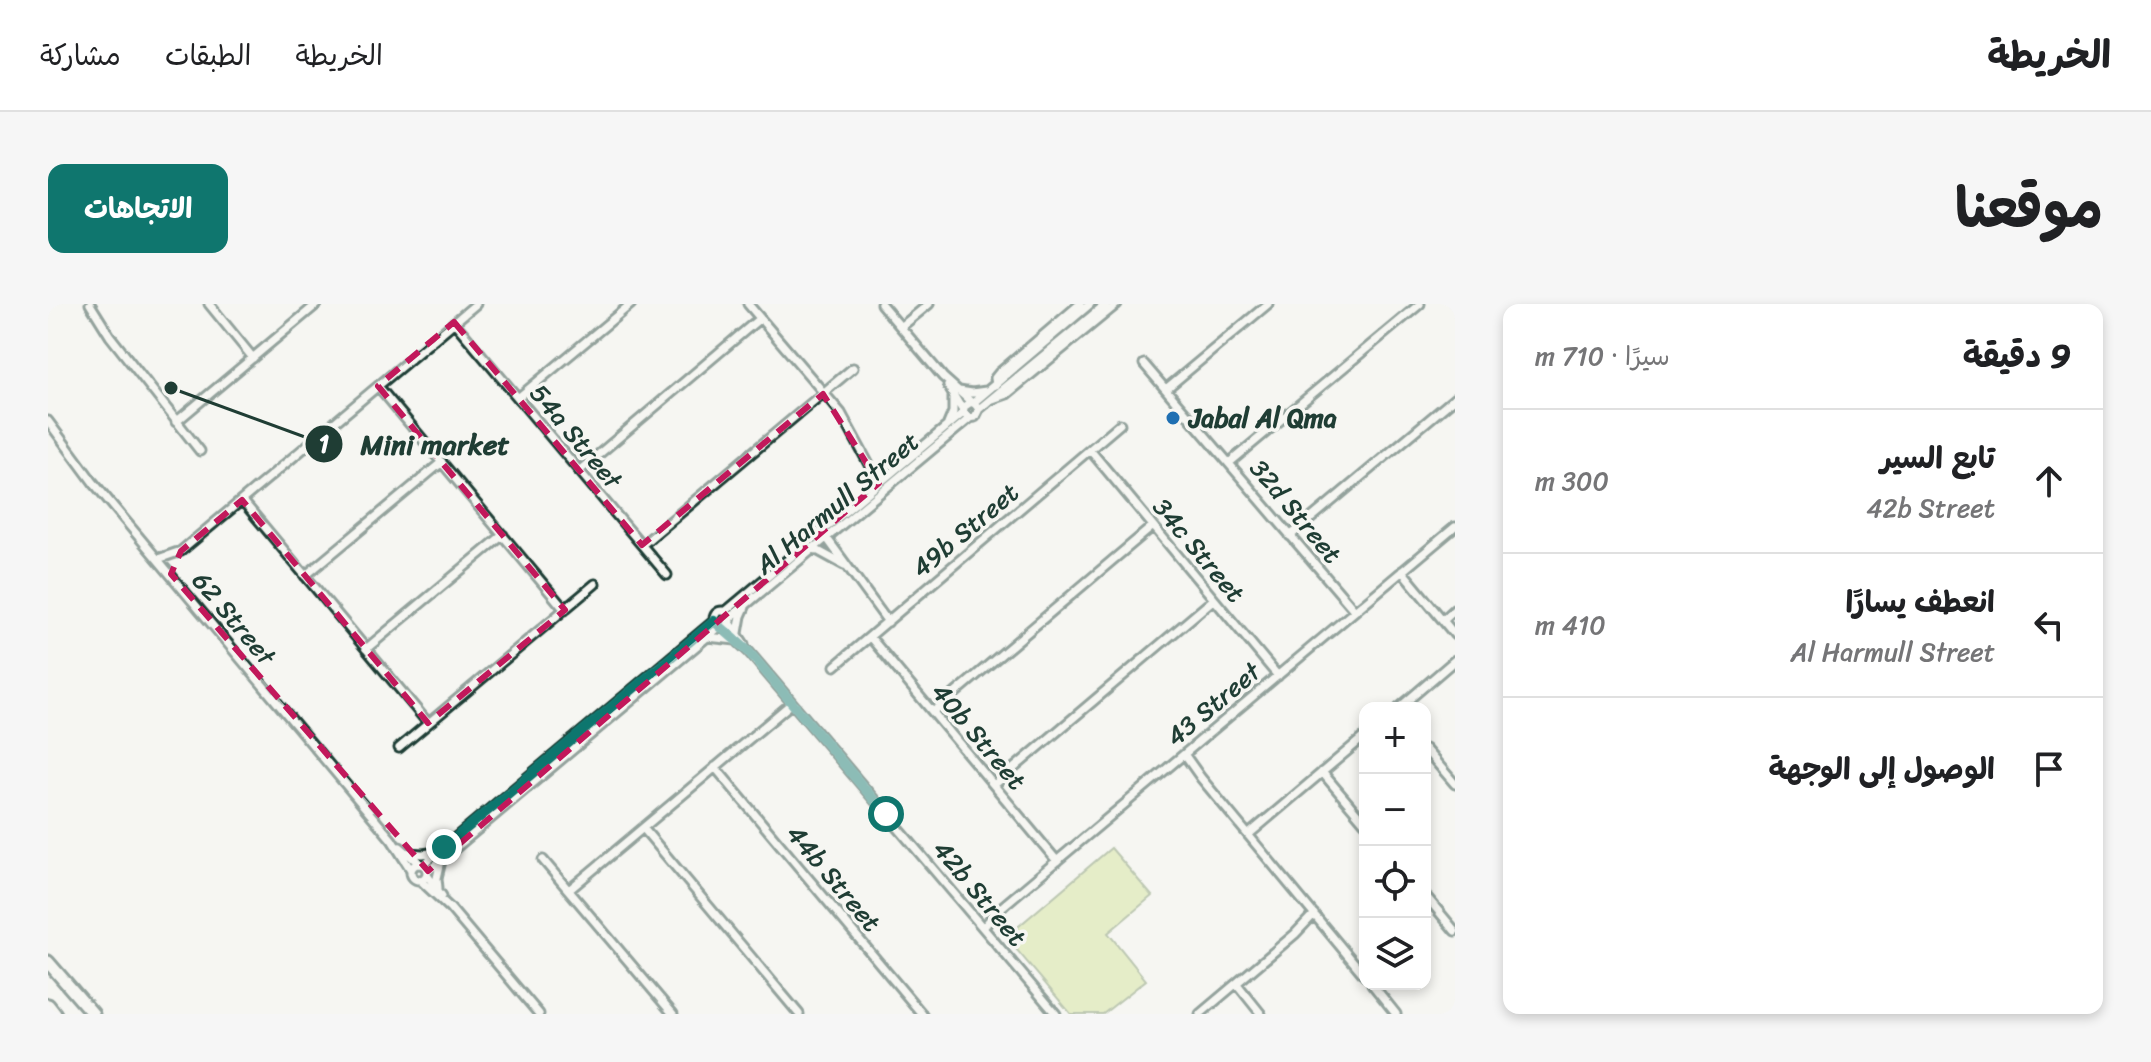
<!DOCTYPE html>
<html lang="ar">
<head>
<meta charset="utf-8">
<style>
	body { margin:0; font-family:Sriracha,"Playpen Sans Arabic",sans-serif; background:#f6f6f6; color:#202124; direction:rtl }
	.controls { position:absolute; right:24px; bottom:24px; display:grid; overflow:hidden; border-radius:16px; box-shadow:0 4px 12px #0003 }
	.controls button { width:72px; height:72px; display:grid; place-items:center; padding:0; border:0; border-bottom:2px solid #e0e0e0; background:#fff; color:#202124; font:40px sans-serif }
	.stop { position:absolute; width:24px; height:24px; margin:-18px; border:6px solid #0f766e; border-radius:50%; background:#fff }
	.stop.end { background:#0f766e; border-color:#fff; box-shadow:0 2px 8px #0008 }
	.list { margin:0; padding:0; list-style:none }
	h2 { display:flex; justify-content:space-between; align-items:center; height:104px; margin:0; padding:0 32px; font-size:34px }
	h2 small { font-size:26px; font-weight:400; color:#757577 }
	.list li { display:grid; grid-template-columns:52px 1fr auto; gap:24px; align-items:center; box-sizing:border-box; height:144px; padding:0 32px; border-top:2px solid #e0e0e0 }
	.list b { display:block; font-size:30px; white-space:nowrap }
	.list p { margin:0; font-size:26px; white-space:nowrap; color:#757577 }
	.list em { font-size:26px; font-style:normal; color:#757577 }
	.icon { flex:none; width:44px; height:44px; fill:none; stroke:currentColor; stroke-width:2; stroke-linecap:round; stroke-linejoin:round }
	.map { position:relative; flex:none; width:1407px; height:710px; overflow:hidden; direction:ltr; border-radius:16px }
	header { display:flex; align-items:center; gap:48px; box-sizing:border-box; height:112px; padding:0 40px; background:#fff; border-bottom:2px solid #e0e0e0 }
	header strong { font-size:38px }
	nav { display:flex; gap:44px; margin-inline-start:auto; font-size:28px }
	.intro { display:flex; align-items:center; justify-content:space-between; box-sizing:border-box; height:192px; padding:0 48px }
	h1 { margin:0; font-size:56px }
	.button { padding:20px 36px; border-radius:16px; background:#0f766e; color:#fff; font-size:28px; font-weight:700 }
	main { display:flex; gap:48px; padding:0 48px }
	aside { flex:1; background:#fff; border-radius:16px; box-shadow:0 4px 12px #0003 }
	.map>svg:first-child { display:block }
</style>
</head>
<body>
<header>
<strong>الخريطة</strong>
<nav><a>الخريطة</a><a>الطبقات</a><a>مشاركة</a></nav>
</header>
<div class="intro"><h1>موقعنا</h1><a class="button">الاتجاهات</a></div>
<main>
<aside>
<h2>9 دقيقة<small>سيرًا · 710 m</small></h2>
<ul class="list">
<li><svg class="icon" aria-label="ahead" viewBox="0 0 24 24"><path d="M12 20V5M6 11l6-6 6 6"/></svg><div><b>تابع السير</b><p>42b Street</p></div><em>300 m</em></li>
<li><svg class="icon" aria-label="left" viewBox="0 0 24 24"><path d="M17 20v-9H6M10 6l-5 5 5 5"/></svg><div><b>انعطف يسارًا</b><p>Al Harmull Street</p></div><em>410 m</em></li>
<li><svg class="icon" aria-label="arrive" viewBox="0 0 24 24"><path d="M6 21V4h12l-3 4 3 4H6"/></svg><div><b>الوصول إلى الوجهة</b></div></li>
</ul>
</aside>
<div class="map">
<svg width="1407" height="710" viewBox="0 0 1407 710">
	<rect width="100%" height="100%" fill="#f6f6f2"/>
	<filter id="ink" filterUnits="userSpaceOnUse"><feTurbulence type="fractalNoise" baseFrequency=".0125" numOctaves="2"/><feDisplacementMap in="SourceGraphic" scale="16" xChannelSelector="R" yChannelSelector="G"/><feConvolveMatrix kernelMatrix="1 2 1 2 8 2 1 2 1" color-interpolation-filters="sRGB"/></filter>
	<g filter="url(#ink)">
		<path fill="#d1e296" stroke="#789065" stroke-width="2" d="M1063,544L1104,592L1060,629L1098,676L1055,710H1023L958,633Z"/>
		<g fill="none" stroke-linecap="round" stroke-linejoin="round">
			<defs>
				<path id="minor" d="M42,0L62,32L152,147
					M161,0L205,54
					M700,0L793,109L831,179
					M833,0L895,73L923,98
					M406,18L619,271
					M853,23L881,0
					M1096,60L1307,307
					M948,81L947,74L951,69L1032,0
					M330,82L517,306
					M900,82L915,107
					M1118,85L1220,0
					M911,87L924,89L938,87
					M470,94L583,0
					M945,95L959,90L1069,0
					M925,99L1042,0
					M931,105L927,100L923,98L917,102L915,107L920,114L927,113L931,105L1058,0
					M0,117L45,178L344,536L363,566
					M128,118L269,0
					M900,120L905,108V93
					M1042,146L1230,372
					M1181,159L1372,0
					M531,167L712,14
					M194,196L380,419
					M1242,232L1407,94
					M778,233L840,318
					M594,241L805,64
					M765,244L796,261
					M110,255L133,247L428,0
					M1354,267L1407,331
					M257,272L394,158
					M666 315a8 8 0 1 1 16 0a8 8 0 1 1-16 0Z
					M677,308L915,109
					M682,314L922,114
					M1395,316L1407,305
					M681,317L696,340
					M674,323L701,348L1008,710
					M690,329L693,312L697,303
					M659,333L688,336
					M822,333L1009,557
					M318,345L455,231
					M787,362L1072,120
					M1351,404L1407,356
					M885,408L1105,222
					M351,444L547,280
					M1377,445L1407,480
					M1136,450L1153,474L1317,672
					M667,463L874,710
					M1274,468L1317,519
					M946,481L1166,295
					M595,524L751,710
					M1200,531L1317,432
					M352,543L372,560
					M361,549L375,550L388,548
					M495,556L625,710
					M363 568a8 8 0 1 1 16 0a8 8 0 1 1-16 0Z
					M375,561L666,317
					M380,567L671,323
					M379,571L394,592
					M372,576L402,604L491,710
					M390,584L389,574L393,557
					M521,586L744,399
					M1377,591L1407,627
					M935,624L949,607L1407,223
					M1189,680L1213,710
					M1324,680L1348,710
					M1152,710L1247,630L1266,610"/>
				<path id="highway" d="M0,658L45,710
					M0,701L7,710"/>
			</defs>
			<use href="#minor" stroke="#1f3d34" stroke-width="13"/>
			<use href="#highway" stroke="#1f3d34" stroke-width="17"/>
			<use href="#minor" stroke="#f6f6f2" stroke-width="7"/>
			<use href="#highway" stroke="#f6f6f2" stroke-width="11"/>
		</g>
	</g>
	<g fill="none" stroke-linecap="round" stroke-linejoin="round" filter="url(#ink)">
		<path stroke="#0f766e" stroke-width="10" d="M396,543L666,317L701,348L838,510"/>
	</g>
	<path d="M0 0H1407V710H0ZM406,18L594,241L775,90L831,179L380,567L123,270L133,247L194,196L380,419L517,306L330,82Z" fill="#f6f6f2" fill-opacity=".55" fill-rule="evenodd"/>
	<path fill="none" stroke="#c2185b" stroke-width="6" stroke-dasharray="16 10" stroke-linejoin="round" d="M406,18L594,241L775,90L831,179L380,567L123,270L133,247L194,196L380,419L517,306L330,82Z"/>
	<circle fill="#1f6fb2" stroke="#f6f6f2" stroke-width="3" cx="1125" cy="114" r="8"/>
	<g text-anchor="middle" stroke-width="7" stroke-linejoin="round" paint-order="stroke">
		<g font-size="26" font-weight="bold" fill="#1f3d34" stroke="#f6f6f2" text-anchor="start">
			<text x="1141" y="123">Jabal Al Qma</text>
		</g>
		<g font-size="26" fill="#1f3d34" stroke="#f6f6f2">
			<text transform="translate(528 132) rotate(50)" y="9">54a Street</text>
			<text transform="translate(789 199) rotate(-40)" y="9">Al Harmull Street</text>
			<text transform="translate(1248 207) rotate(50)" y="9">32d Street</text>
			<text transform="translate(917 226) rotate(-40)" y="9">49b Street</text>
			<text transform="translate(1151 246) rotate(50)" y="9">34c Street</text>
			<text transform="translate(186 314) rotate(50)" y="9">62 Street</text>
			<text transform="translate(1165 400) rotate(-40)" y="9">43 Street</text>
			<text transform="translate(931 432) rotate(50)" y="9">40b Street</text>
			<text transform="translate(786 574) rotate(50)" y="9">44b Street</text>
			<text transform="translate(932 589) rotate(50)" y="9">42b Street</text>
		</g>
	</g>
	<path fill="none" stroke="#1f3d34" stroke-width="3" d="M123 84L276 140"/>
	<g fill="#1f3d34" stroke="#f6f6f2" stroke-width="3">
		<circle cx="123" cy="84" r="8"/>
		<circle cx="276" cy="140" r="20"/>
	</g>
	<g font-size="24" text-anchor="middle" font-weight="bold" fill="#fff">
		<text x="276" y="148">1</text>
	</g>
	<g font-size="28" text-anchor="middle" font-weight="bold" fill="#1f3d34" stroke="#f6f6f2" stroke-width="7" stroke-linejoin="round" paint-order="stroke">
		<text x="387" y="150">Mini market</text>
	</g>
</svg>
<div class="controls">
<button>+</button>
<button>−</button>
<button><svg class="icon" aria-label="locate" viewBox="0 0 24 24"><circle cx="12" cy="12" r="6"/><path d="M12 2v4M12 18v4M2 12h4M18 12h4"/></svg></button>
<button><svg class="icon" aria-label="layers" viewBox="0 0 24 24"><path d="M12 4l9 5-9 5-9-5zM3 14l9 5 9-5"/></svg></button>
</div>
<div class="stop" style="left:838px;top:510px"></div>
<div class="stop end" style="left:396px;top:543px"></div>
</div>
</main>
</body>
</html>
